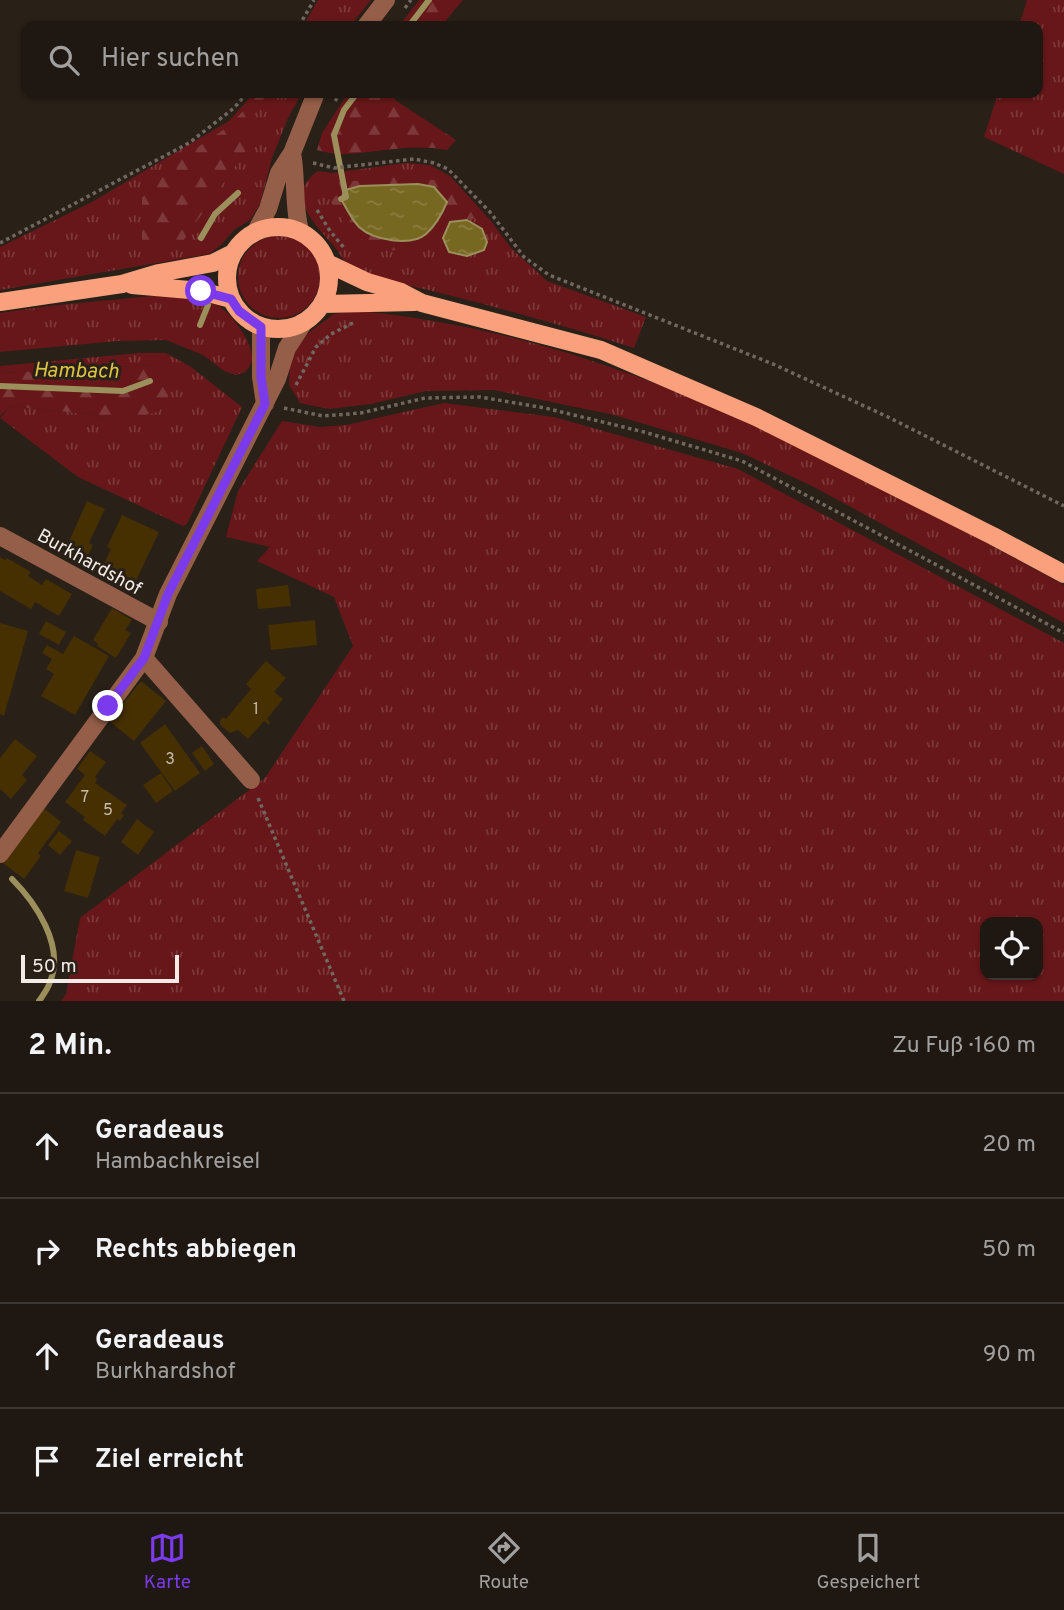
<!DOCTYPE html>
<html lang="de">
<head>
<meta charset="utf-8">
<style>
	body { margin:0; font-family:Overpass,sans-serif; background:#2c2520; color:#f1f3f6 }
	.controls { position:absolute; right:21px; bottom:21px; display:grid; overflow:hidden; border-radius:14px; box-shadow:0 2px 5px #0004 }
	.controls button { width:63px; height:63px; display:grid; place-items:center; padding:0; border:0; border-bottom:2px solid #3c3732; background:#1f1812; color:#f1f3f6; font:35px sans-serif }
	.scale { position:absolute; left:21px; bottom:18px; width:158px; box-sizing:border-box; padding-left:7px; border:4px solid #f2ebe6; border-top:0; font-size:19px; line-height:24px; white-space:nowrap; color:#f2ebe6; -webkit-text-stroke:5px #292018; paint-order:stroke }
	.stop { position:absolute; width:21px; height:21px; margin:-16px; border:5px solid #7c3aed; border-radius:50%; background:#fff }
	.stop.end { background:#7c3aed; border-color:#fff; box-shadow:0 2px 7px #0008 }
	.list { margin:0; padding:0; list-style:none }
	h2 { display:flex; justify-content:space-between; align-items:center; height:91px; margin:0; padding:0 28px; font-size:30px }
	h2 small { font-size:23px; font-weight:400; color:#a1a09f }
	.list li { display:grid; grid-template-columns:46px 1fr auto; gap:21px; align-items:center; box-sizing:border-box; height:105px; padding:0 28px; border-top:2px solid #3c3732 }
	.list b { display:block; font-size:26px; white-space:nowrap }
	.list p { margin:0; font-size:23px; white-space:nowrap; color:#a1a09f }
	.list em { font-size:23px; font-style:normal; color:#a1a09f }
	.icon { flex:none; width:38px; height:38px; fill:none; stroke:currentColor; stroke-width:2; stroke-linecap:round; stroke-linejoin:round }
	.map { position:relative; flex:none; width:1064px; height:1001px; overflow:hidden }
	.search { position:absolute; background:#1f1812; box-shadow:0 2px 5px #0004; left:21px; right:21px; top:21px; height:77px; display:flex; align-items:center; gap:18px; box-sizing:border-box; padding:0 24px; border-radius:14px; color:#a1a09f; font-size:26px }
	.sheet { height:511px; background:#1f1812 }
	nav { display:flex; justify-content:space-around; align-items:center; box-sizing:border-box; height:98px; border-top:2px solid #3c3732; background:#1f1812; font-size:19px; color:#a1a09f }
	nav a { display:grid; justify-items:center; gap:4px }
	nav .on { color:#7c3aed }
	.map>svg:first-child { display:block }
</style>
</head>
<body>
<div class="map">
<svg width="1064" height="1001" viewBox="0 0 1064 1001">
	<defs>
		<pattern id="grass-tufts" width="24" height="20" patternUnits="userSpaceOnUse" patternTransform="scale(1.75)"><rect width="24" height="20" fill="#671719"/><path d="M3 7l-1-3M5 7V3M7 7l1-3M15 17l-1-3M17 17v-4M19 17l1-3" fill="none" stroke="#7d393a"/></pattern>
		<pattern id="forest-firs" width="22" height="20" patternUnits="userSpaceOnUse" patternTransform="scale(1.75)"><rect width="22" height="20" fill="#671719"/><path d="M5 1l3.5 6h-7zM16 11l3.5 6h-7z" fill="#7d393a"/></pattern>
		<pattern id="water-ripples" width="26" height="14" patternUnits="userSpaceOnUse" patternTransform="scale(1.75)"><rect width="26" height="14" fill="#766821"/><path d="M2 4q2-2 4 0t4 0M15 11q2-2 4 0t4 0" fill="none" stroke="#8a7e41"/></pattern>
	</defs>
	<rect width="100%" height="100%" fill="#292018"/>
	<path fill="url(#grass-tufts)" fill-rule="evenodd" d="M318,0H371L350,26H303Z
		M1027,0H1064V174L984,137L998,93H1038V26H1019Z
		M254,93H302L288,118L272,158L260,204L250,220L234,230L221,245L209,254L0,290V247L92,202L229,121Z
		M405,163L430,165L450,176L491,221L511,248L547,281L646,317L634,348C573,328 511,311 448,295C423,288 371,279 350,266C343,262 339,251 333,245C314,223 284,194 318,171L332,173Z
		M238 277a41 41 0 1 1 82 0a41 41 0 1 1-82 0Z
		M152,296C171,297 193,295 212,302C228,308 258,346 251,363C250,367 247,369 245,372L236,375L224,371L203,355L166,340L117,341L0,352V313L48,306Z
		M355,311C611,332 842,465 1064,585V623L814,487L742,453L614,415L494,390L426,391L371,404L329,409L300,403L289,385L290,359L303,337L334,314Z
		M139,353H166L191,367L242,407L187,524L183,526L78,477L0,418L10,406L96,415L117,422L152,365L0,373V366Z
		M444,403L554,417L738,469L1064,643V1001H61L66,994L80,918L265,778L353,646L334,597L257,561L270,547L226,537L238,491L282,421L320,427L346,425ZM985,922H1038V975H985Z"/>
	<path fill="url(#forest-firs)" d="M419,0H463L441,26H399Z
		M260,93H267L247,128L254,139L183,241L142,242V198L179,160L229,126Z
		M348,93H395V100L456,140L447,150C413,143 380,152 345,154C336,155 326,152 317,150L322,133Z
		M392,177L449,181L480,219H450L440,238L426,246L388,251L352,235L331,202L346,182Z
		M152,365L175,381L168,397L157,412L117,422L96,415L10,406L0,416V373Z"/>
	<path fill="url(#water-ripples)" stroke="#9b8f5c" stroke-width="2" d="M418,184L434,187L447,202C442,214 436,225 426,234C411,247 373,240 359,227C352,220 346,208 341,199L345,190L360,186Z
		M467,220L482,229L487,242L484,250L467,256L449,252L443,238L450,222Z"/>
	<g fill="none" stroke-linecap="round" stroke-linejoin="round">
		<path stroke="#9b8f5c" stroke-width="6" d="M409,26L429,0
			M341,199L346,197L334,135L344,110L357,93
			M201,238L215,214L238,193
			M200,325L208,305
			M0,386L123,391L150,381
			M12,879C36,903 65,946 50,982C48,989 43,995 39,1001"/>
	</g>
	<path fill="#462f00" d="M87,501L105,509L89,543L93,545L84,564L63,555Z
		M122,515L159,532L133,587L100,572L111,549L107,547Z
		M0,557L5,560L7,558L31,572L28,576L42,585L46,579L72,594L59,616L35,602L31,609L0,591Z
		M288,585L291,606L258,609L256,589Z
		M112,608L132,620L125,630L131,633L116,658L97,646L98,644L93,640Z
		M315,620L317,645L271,650L268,625Z
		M46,621L66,632L59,645L39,634Z
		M0,623L28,631L4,716L0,714Z
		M74,636L109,656L75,715L41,696L54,674L46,669L52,659L42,653L47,645L63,654Z
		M266,661L286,678L274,692L283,699L267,719L270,722L269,725L264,721L248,739L238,730L230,733L220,725V720L223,717L226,719L251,689L246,684Z
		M141,681L166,701L134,741L109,721Z
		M165,724L200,773L175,791L140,743Z
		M15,739L37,756L22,775L27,780L11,799L0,789V758Z
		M202,746L214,764L205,771L192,753Z
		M90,751L106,762L95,777L97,779L95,783L127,805L121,813L124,815L120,821L117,819L105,836L83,820L85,817L65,802L85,775L77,769Z
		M161,773L173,791L156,803L143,785Z
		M41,806L61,822L38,853L41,856L24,879L0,861Z
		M137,819L154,832L138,855L121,842Z
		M59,831L72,841L60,855L48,845Z
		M76,850L100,857L88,898L64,891Z"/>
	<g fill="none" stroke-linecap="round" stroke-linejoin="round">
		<path stroke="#6f6760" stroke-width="3.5" stroke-dasharray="3.5 3.5" stroke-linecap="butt" d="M405,8L411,0
			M299,26L314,0
			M335,101L341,93
			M313,163L334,168L414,159L434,163L448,169L490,212L524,257L549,275L773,364L888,417L1064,506
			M317,210L330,231L345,249
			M0,243L189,143L234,108L247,93
			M296,385L316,347L331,334L353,323
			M284,408L323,416L361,413L425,398L480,397L545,408L644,432L742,461L1064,633
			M258,798L344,1001"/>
		<path stroke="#945e48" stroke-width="18" d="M366,26L386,0
			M292,153C297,179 293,205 300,231
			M256,231L268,209L279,173L292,153L316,93
			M261,327V377L265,404
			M0,536L159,622
			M144,658L251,780
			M0,854L144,658L168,594L277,379L287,348L304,322"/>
		<path stroke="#faa07c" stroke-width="18" d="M227 278a51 51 0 1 1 102 0a51 51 0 1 1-102 0Z
			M327,263L367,282L401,292L422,303L601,350L756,417L993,536L1064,574
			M132,285L201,291L231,299
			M0,302L122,284L159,273L213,263L233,253
			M323,304L415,302"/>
	</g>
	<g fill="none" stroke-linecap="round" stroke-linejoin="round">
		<path stroke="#7c3aed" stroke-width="9" d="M108,706L144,658L168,594L265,404L261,377V327L239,311L231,299L201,291"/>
	</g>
	<g text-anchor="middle" stroke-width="6" stroke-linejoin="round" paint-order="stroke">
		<g font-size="16" fill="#c7bcac">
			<text x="256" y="714">1</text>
			<text x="170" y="764">3</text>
			<text x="85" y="802">7</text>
			<text x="108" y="815">5</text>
		</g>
		<g font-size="19" fill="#f2ebe6" stroke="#292018">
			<text transform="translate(90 561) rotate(29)" y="7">Burkhardshof</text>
		</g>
		<g font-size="21" font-style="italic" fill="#dbc344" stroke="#292018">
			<text transform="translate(76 370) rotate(1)" y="7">Hambach</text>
		</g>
	</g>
</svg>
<div class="controls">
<button><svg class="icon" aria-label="locate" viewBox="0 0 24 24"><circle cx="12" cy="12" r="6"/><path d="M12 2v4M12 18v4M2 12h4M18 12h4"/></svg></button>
</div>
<div class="scale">50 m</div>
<div class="stop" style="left:201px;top:291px"></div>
<div class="stop end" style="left:108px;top:706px"></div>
<div class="search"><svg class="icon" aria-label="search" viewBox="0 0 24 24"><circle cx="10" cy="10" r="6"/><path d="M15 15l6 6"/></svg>Hier suchen</div>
</div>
<section class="sheet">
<h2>2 Min.<small>Zu Fuß · 160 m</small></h2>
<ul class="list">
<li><svg class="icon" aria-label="ahead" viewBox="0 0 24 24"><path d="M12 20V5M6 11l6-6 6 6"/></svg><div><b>Geradeaus</b><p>Hambachkreisel</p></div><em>20 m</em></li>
<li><svg class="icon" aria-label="right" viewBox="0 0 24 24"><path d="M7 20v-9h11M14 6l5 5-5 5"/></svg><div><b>Rechts abbiegen</b></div><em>50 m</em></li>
<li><svg class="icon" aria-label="ahead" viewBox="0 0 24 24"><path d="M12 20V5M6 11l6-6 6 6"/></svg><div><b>Geradeaus</b><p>Burkhardshof</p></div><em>90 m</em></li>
<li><svg class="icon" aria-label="arrive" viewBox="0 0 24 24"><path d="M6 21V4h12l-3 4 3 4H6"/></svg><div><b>Ziel erreicht</b></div></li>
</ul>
</section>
<nav>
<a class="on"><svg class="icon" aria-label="map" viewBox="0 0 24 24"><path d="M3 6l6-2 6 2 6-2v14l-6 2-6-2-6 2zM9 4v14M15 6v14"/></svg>Karte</a>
<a><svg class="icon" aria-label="directions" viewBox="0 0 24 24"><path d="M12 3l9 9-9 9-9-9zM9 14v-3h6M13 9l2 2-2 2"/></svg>Route</a>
<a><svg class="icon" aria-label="saved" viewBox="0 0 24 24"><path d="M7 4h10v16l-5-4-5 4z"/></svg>Gespeichert</a>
</nav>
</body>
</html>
